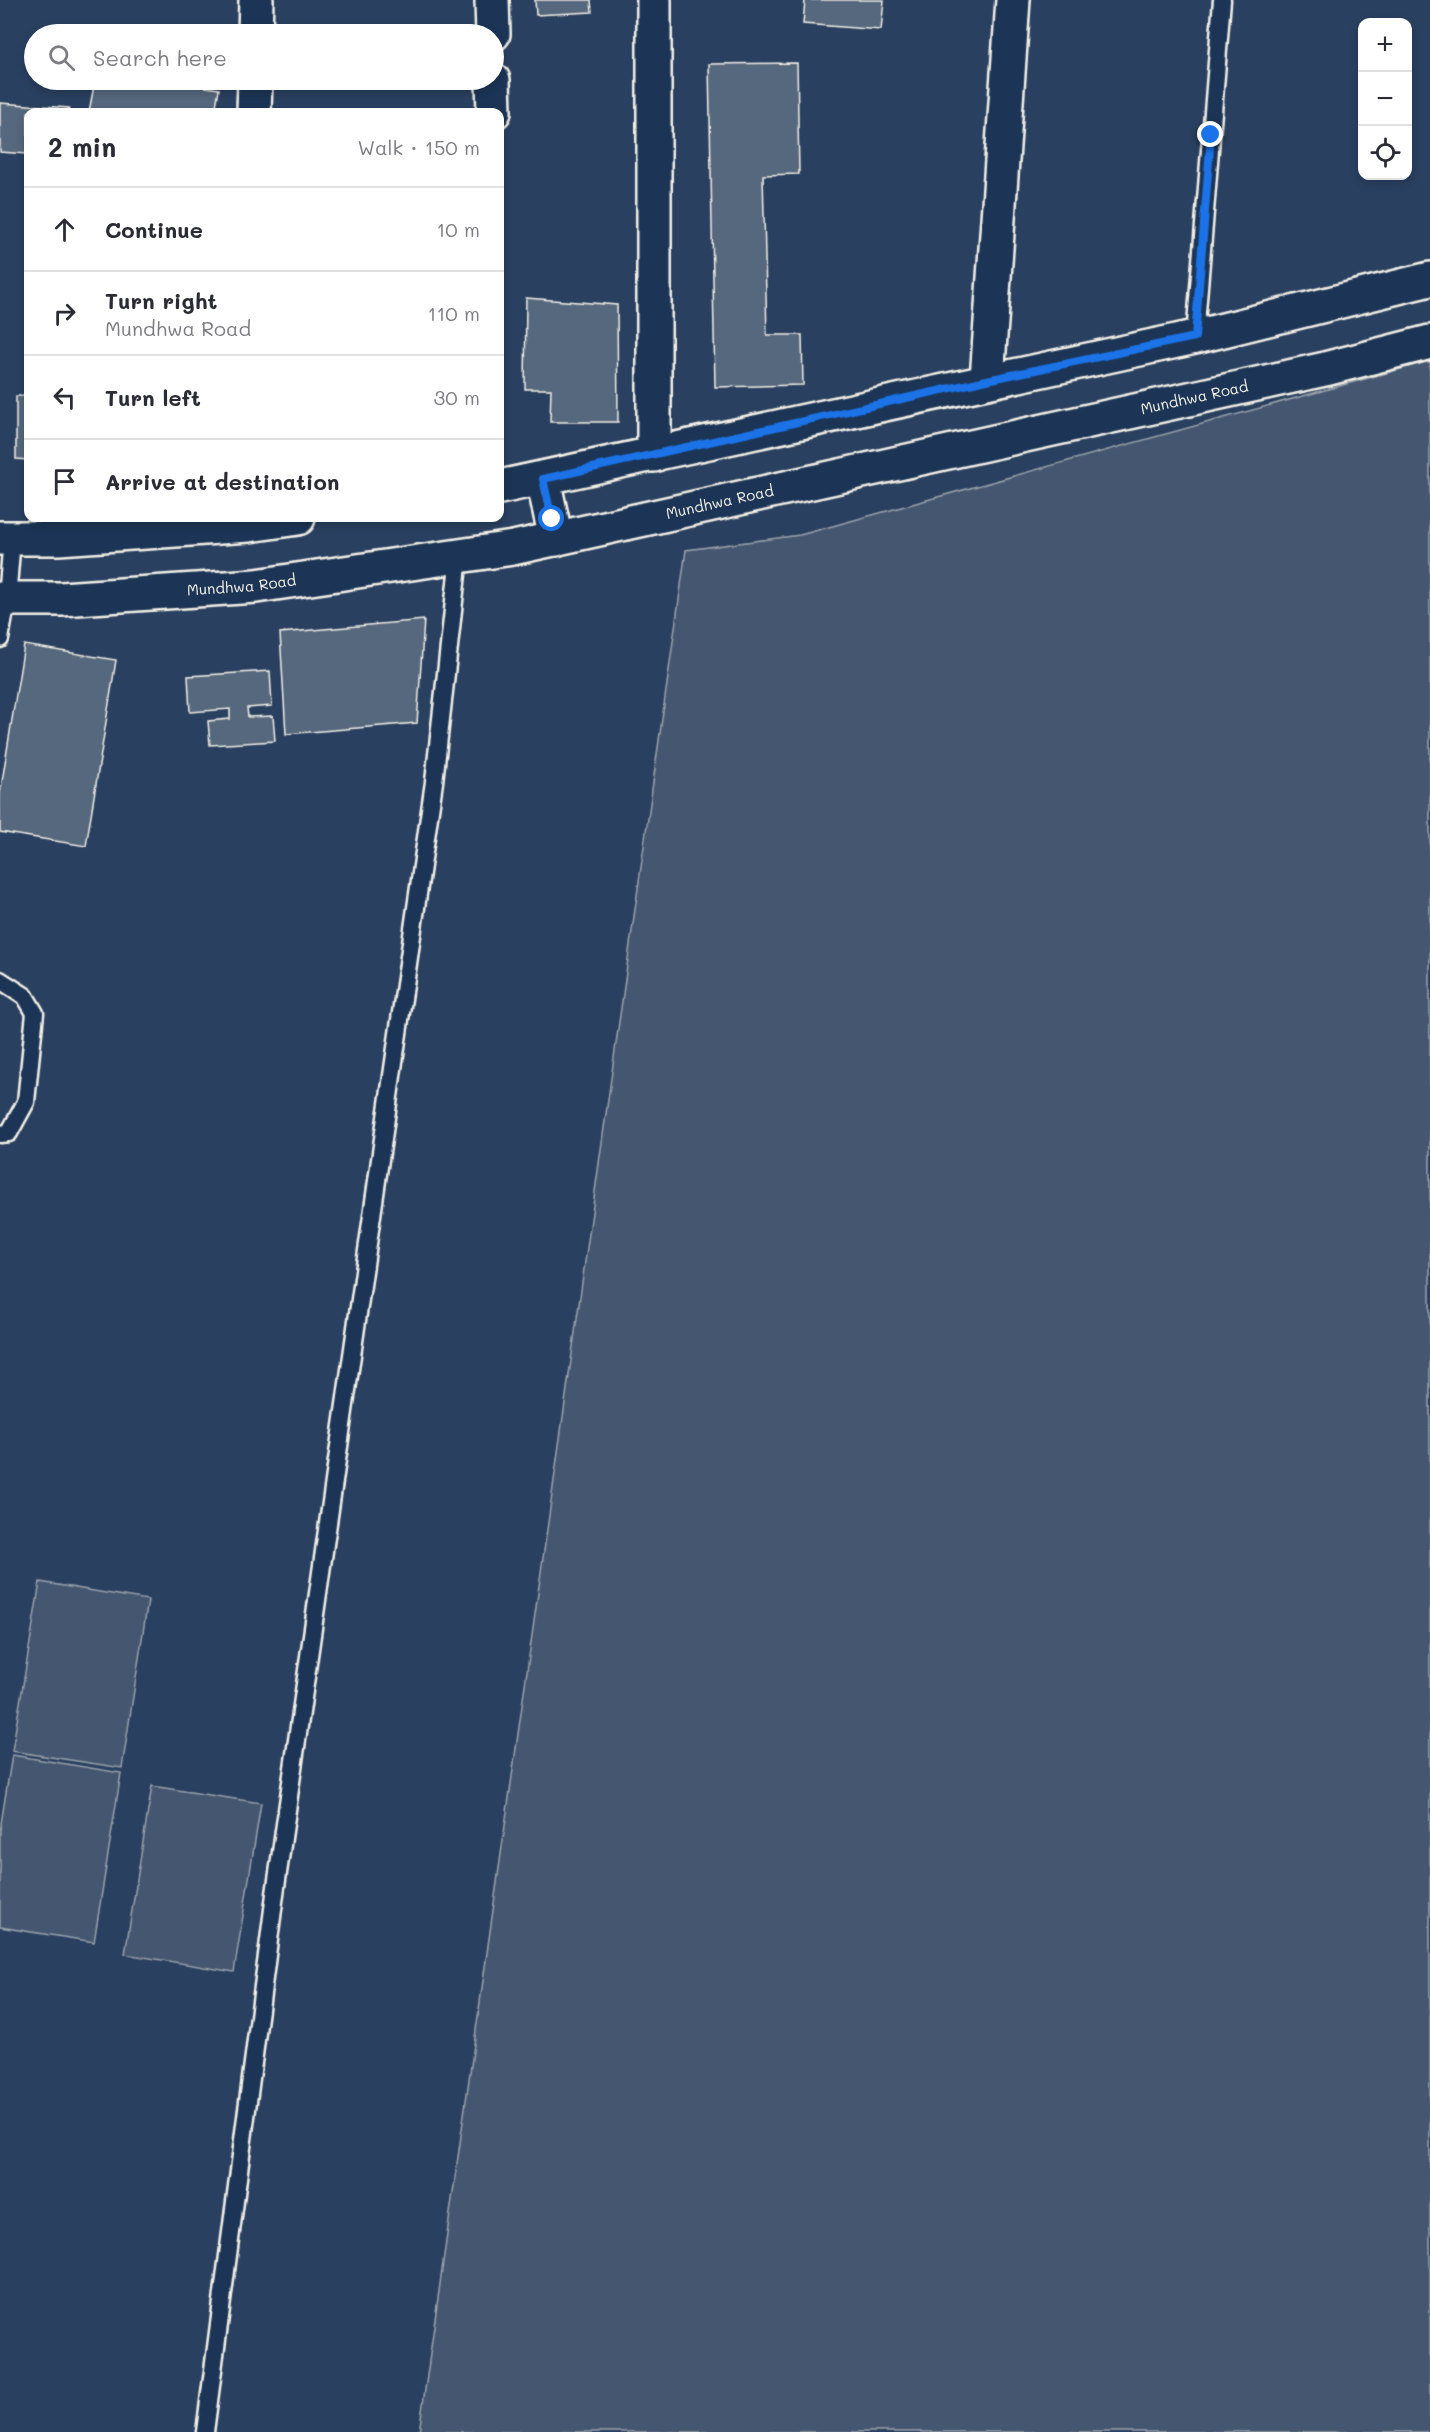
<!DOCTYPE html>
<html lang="en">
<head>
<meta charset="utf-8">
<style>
	body { margin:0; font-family:Mali,sans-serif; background:#f7f7f7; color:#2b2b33 }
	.controls { position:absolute; right:18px; top:18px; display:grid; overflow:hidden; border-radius:12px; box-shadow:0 3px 9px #0003 }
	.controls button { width:54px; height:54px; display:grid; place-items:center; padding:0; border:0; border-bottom:2px solid #e1e1e2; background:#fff; color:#2b2b33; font:30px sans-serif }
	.stop { position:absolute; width:18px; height:18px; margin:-14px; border:4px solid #1a73e8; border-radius:50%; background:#fff }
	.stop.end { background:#1a73e8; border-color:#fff; box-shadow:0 2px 6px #0008 }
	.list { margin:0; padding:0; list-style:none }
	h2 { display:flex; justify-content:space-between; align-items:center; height:78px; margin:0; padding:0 24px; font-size:26px }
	h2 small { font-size:20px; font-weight:400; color:#7c7c81 }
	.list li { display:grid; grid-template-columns:39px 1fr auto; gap:18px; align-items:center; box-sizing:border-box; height:84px; padding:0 24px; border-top:2px solid #e1e1e2 }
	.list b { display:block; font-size:22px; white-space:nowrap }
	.list p { margin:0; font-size:20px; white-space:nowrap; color:#7c7c81 }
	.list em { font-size:20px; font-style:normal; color:#7c7c81 }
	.icon { flex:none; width:33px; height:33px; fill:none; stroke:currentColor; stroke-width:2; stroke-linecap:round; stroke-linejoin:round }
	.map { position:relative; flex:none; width:1430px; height:2432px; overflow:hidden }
	.search { position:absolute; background:#fff; box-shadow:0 3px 9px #0003; left:24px; top:24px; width:480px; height:66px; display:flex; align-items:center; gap:15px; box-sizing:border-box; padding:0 21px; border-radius:33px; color:#7c7c81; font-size:22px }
	.panel { position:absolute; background:#fff; box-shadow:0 3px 9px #0003; left:24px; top:108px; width:480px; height:414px; border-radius:12px }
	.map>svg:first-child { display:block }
</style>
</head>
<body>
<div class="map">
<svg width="1430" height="2432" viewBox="0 0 1430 2432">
	<rect width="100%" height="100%" fill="#2a4060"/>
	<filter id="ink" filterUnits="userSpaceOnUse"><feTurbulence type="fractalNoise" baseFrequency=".0167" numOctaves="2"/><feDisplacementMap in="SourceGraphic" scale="12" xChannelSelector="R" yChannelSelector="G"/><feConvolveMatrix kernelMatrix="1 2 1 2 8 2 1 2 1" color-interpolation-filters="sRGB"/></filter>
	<g filter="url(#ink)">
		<path fill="#445771" stroke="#9ca4ac" stroke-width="1.5" d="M1430,361V2432H419L686,550L800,535Z
			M40,1582L148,1600L122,1768L12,1751Z
			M12,1755L121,1773L94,1942L0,1927V1830Z
			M152,1786L261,1803L234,1972L125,1954Z"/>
		<path fill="#56677d" stroke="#f4f1e8" stroke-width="1.5" d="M535,0H591L592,12L536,15Z
			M805,0H884L881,30L803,24Z
			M797,63L799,174L763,175L767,335H802L803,385L715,387L709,64Z
			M95,80H158L219,89L215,112H89Z
			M0,103L69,108L68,112H28V154L0,152Z
			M526,298L617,305L618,422H550L551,389H525Z
			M16,396H28V460L16,459Z
			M424,620L417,723L286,734L280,633Z
			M24,645L116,660L86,846L0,832V794Z
			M270,671L272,706L247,708L248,717L273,716L275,741L210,745L208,721L230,719V709L190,712L188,676Z"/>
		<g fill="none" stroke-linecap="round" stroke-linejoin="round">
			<defs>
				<path id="service" d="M1195,337L1222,0
					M0,639L7,599L12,538
					M0,980L25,996L35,1013L26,1102L9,1133L0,1134
					M205,2432L275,1894L434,782L459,556"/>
				<path id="minor" d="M492,0L493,34
					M654,0V455
					M255,34L256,0
					M493,80L494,112
					M254,112L255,80
					M987,380L1013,0"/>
				<g id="secondary">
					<path d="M543,479L556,539"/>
					<path d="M500,487L1195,337L1430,279"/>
					<path d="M0,538H58L249,525L298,518"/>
					<path id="s1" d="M0,599H61L256,586L513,548L1325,369L1430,342"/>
				</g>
			</defs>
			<use href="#service" stroke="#f4f1e8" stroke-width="21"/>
			<use href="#minor" stroke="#f4f1e8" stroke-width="38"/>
			<use href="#secondary" stroke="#f4f1e8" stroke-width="38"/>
			<use href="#service" stroke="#1d3557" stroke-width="16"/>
			<use href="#minor" stroke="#1d3557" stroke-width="33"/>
			<use href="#secondary" stroke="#1d3557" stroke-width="33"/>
		</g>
	</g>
	<g fill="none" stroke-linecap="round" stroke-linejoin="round" filter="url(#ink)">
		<path stroke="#1a73e8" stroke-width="8" d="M552,519L543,479L987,380L1195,337L1211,135"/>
	</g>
	<g text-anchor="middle" stroke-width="5" stroke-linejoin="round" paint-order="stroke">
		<g font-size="15" fill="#f4f1e8" stroke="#1d3557">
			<text dy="5" stroke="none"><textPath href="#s1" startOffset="1214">Mundhwa Road</textPath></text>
			<text dy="5" stroke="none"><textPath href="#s1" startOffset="728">Mundhwa Road</textPath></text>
			<text dy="5" stroke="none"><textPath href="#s1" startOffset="242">Mundhwa Road</textPath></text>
		</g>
	</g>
</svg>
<div class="controls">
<button>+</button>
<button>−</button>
<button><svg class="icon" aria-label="locate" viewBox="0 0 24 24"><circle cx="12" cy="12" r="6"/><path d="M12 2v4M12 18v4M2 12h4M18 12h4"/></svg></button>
</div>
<div class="stop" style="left:552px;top:519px"></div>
<div class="stop end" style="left:1211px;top:135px"></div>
<div class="search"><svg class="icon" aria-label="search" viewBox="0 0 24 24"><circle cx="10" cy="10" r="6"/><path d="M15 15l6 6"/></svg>Search here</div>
<section class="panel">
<h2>2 min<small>Walk · 150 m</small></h2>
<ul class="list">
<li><svg class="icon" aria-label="ahead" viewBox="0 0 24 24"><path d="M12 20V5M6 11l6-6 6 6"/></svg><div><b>Continue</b></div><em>10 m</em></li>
<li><svg class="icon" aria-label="right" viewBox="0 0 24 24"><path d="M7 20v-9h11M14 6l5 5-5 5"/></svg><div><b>Turn right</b><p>Mundhwa Road</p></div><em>110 m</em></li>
<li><svg class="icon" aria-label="left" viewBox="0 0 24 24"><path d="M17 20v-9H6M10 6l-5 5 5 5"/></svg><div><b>Turn left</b></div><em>30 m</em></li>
<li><svg class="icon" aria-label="arrive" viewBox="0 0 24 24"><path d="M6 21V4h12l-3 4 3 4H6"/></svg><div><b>Arrive at destination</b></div></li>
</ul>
</section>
</div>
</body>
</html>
